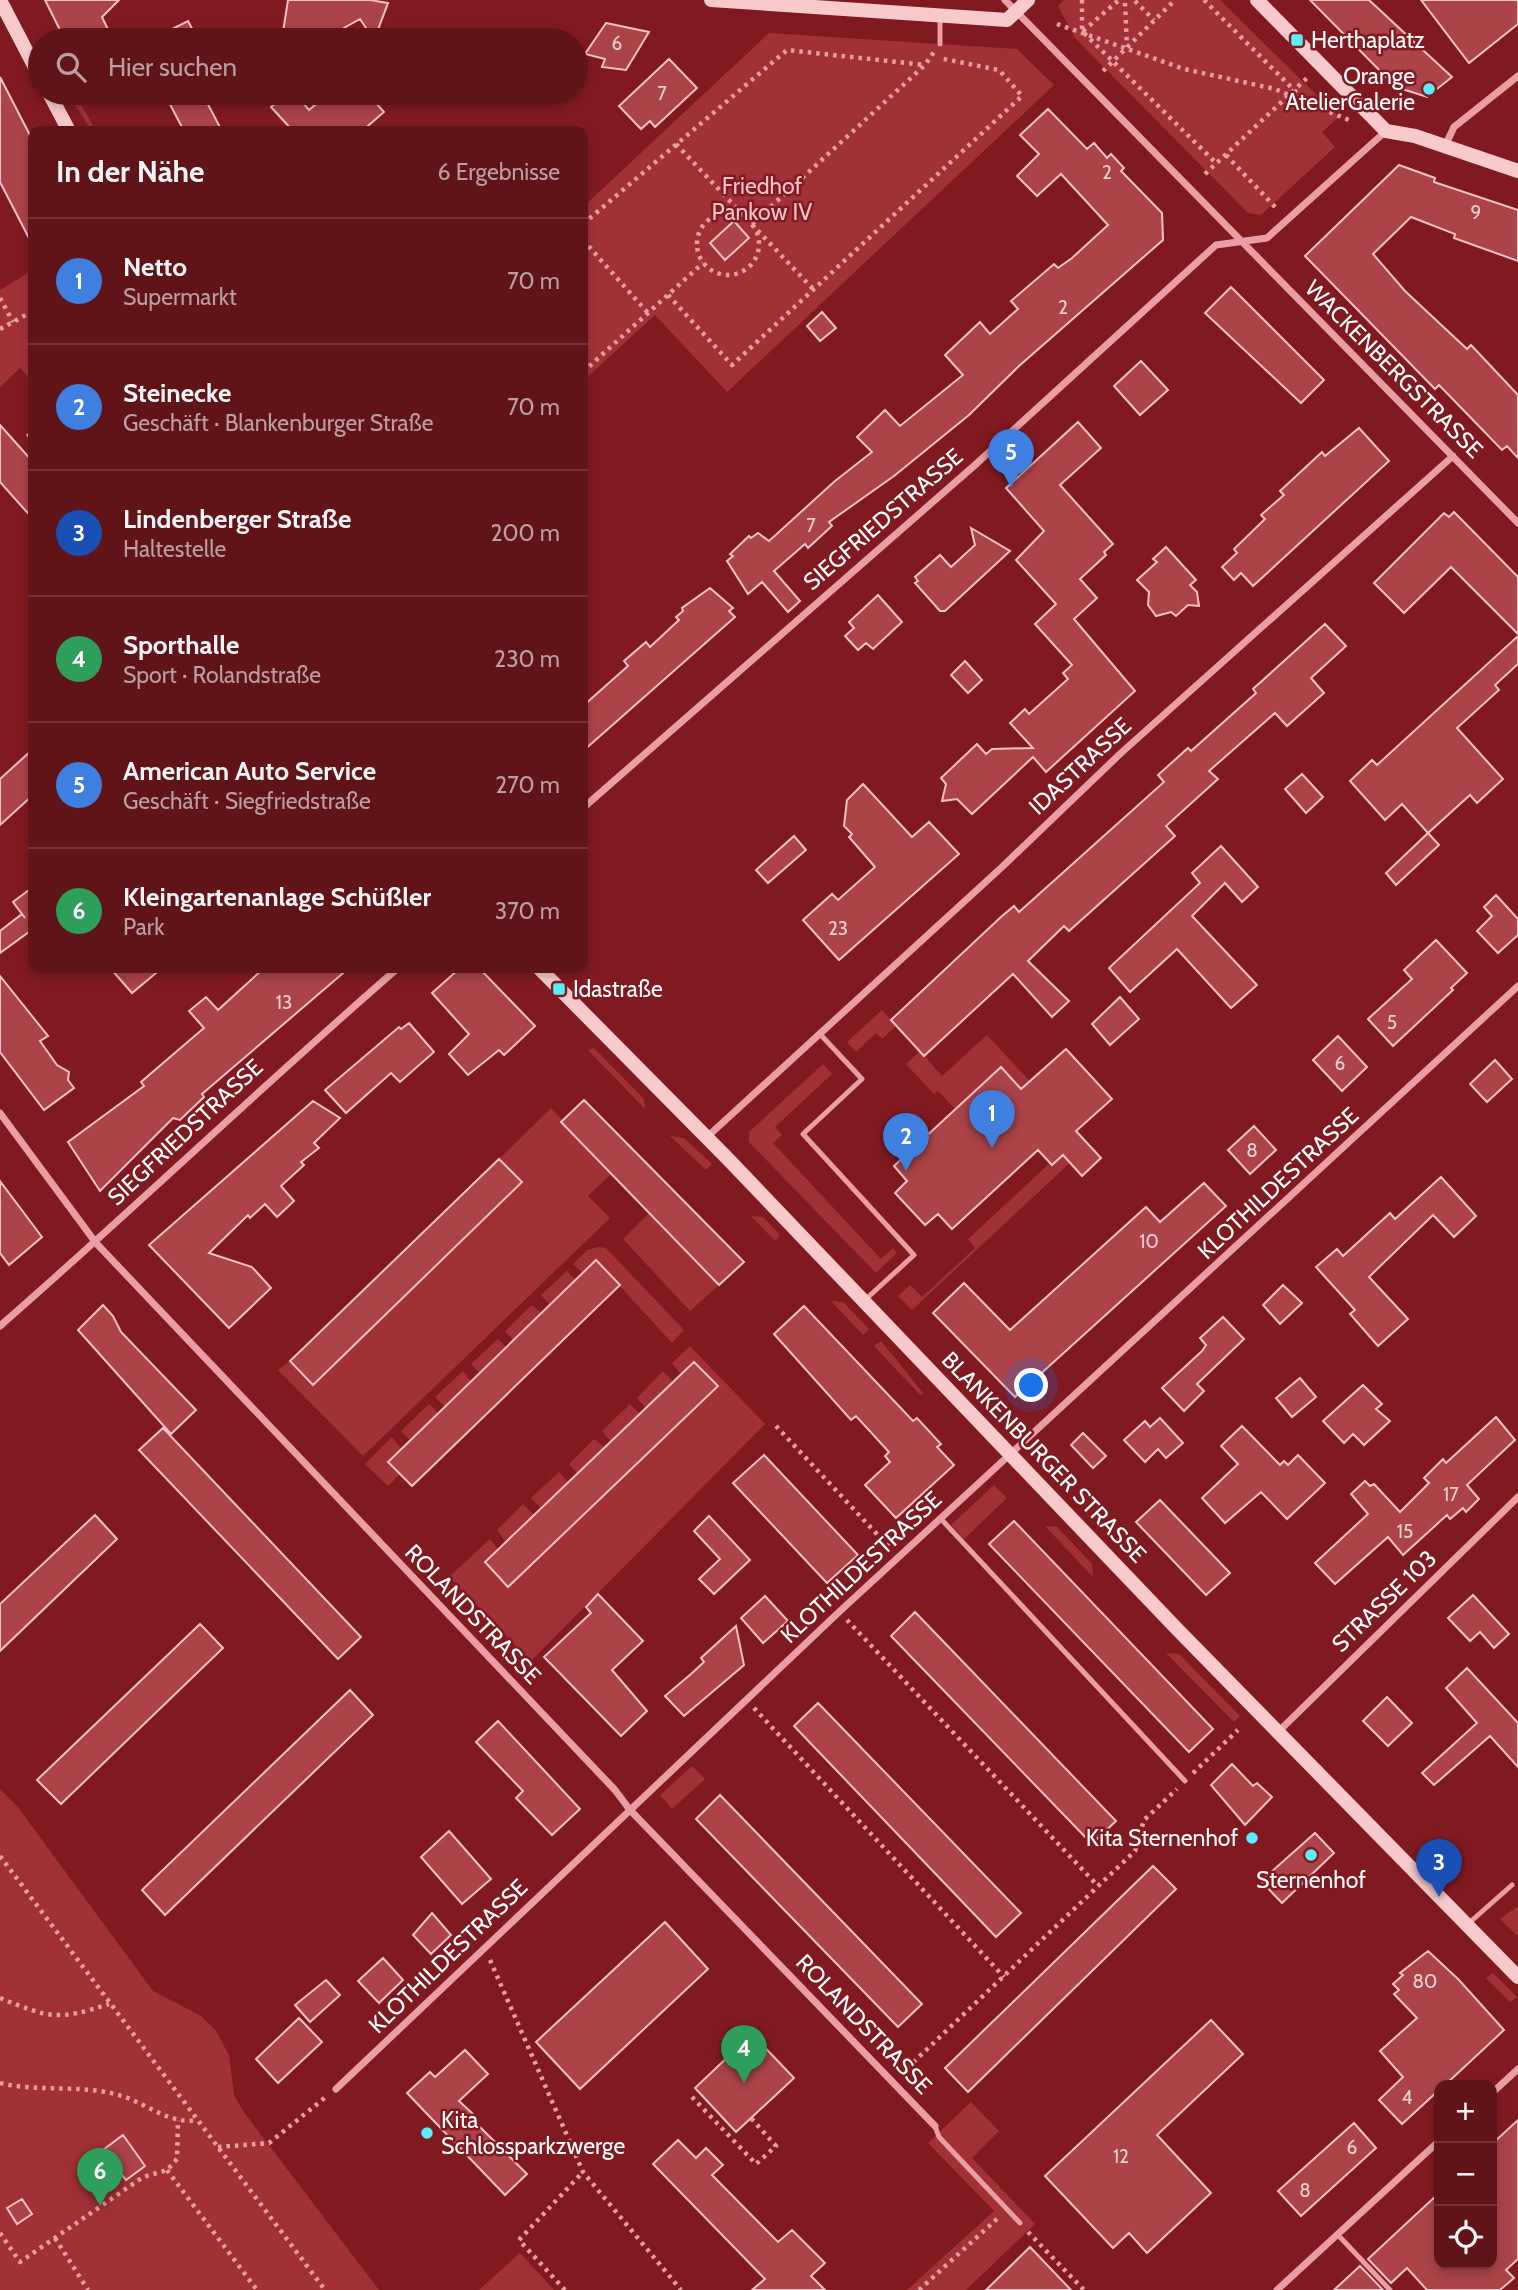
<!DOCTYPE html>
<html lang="de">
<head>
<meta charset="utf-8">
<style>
	body { margin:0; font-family:Cabin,sans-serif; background:#671d21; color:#f1f3f6 }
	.controls { position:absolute; right:21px; bottom:21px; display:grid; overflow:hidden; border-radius:14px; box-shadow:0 4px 10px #0003 }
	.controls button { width:63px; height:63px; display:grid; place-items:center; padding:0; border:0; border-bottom:2px solid #753337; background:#611418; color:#f1f3f6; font:35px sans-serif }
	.you { position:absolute; left:1032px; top:1386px; width:24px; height:24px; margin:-18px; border:5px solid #fff; border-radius:50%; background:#1a73e8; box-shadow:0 0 0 10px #1a73e833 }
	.badge { display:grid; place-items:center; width:46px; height:46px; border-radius:50%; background:#5aedfd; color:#fff; font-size:23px; font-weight:700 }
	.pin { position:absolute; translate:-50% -58px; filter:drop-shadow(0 2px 4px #0008) }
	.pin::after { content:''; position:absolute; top:37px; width:24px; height:21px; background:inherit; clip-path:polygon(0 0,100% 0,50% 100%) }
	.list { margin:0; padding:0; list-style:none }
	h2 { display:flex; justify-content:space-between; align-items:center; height:91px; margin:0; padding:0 28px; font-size:30px }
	h2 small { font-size:23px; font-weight:400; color:#ba9ea2 }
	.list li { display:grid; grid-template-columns:46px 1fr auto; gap:21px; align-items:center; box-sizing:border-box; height:126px; padding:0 28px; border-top:2px solid #753337 }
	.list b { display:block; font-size:26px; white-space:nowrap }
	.list p { margin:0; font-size:23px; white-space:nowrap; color:#ba9ea2 }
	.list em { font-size:23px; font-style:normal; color:#ba9ea2 }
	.icon { flex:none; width:38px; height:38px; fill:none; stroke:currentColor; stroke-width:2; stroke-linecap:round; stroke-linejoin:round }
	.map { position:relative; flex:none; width:1518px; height:2290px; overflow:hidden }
	.search { position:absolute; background:#611418; box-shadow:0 4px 10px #0003; left:28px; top:28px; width:560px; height:77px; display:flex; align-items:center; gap:18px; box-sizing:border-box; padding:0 24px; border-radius:38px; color:#ba9ea2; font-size:26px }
	.panel { position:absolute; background:#611418; box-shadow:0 4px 10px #0003; left:28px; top:126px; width:560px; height:847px; border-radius:14px }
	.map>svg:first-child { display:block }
</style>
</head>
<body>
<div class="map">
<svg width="1518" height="2290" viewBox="0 0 1518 2290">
	<rect width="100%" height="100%" fill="#811a20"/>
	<path fill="#a23037" d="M1064,0H1220L1339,117L1322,132L1335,147L1261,215L1248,213L1075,38L1058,6Z
		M769,33L1017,49L1054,85L727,392L655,315L583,381V207Z
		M67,93H75L96,131H92Z
		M33,270V382L20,368L0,387V290Z
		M882,1010L896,1026L882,1039L876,1033L856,1052L847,1042Z
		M987,1035L1089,1145L912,1310L898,1296L910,1285L922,1297L975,1248L968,1239L1050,1163L1001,1067L955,1109L938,1091L934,1094L906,1064L920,1051L942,1076Z
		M594,1048L644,1099L645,1109L588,1050Z
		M823,1064L832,1074L775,1127L782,1135L773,1143L881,1259L893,1248L897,1253L876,1273L749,1142V1132Z
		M551,1108L611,1174L588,1196L610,1218L363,1456L278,1370L290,1361L314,1384L522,1183L499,1159Z
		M670,1136L684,1138L712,1164L706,1170Z
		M649,1213L719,1285L690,1311L623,1239Z
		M751,1216L763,1217L780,1235L775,1241Z
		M598,1247L606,1248L684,1330L672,1343L619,1285L583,1273L573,1264L587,1250Z
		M567,1271L576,1280L550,1305L541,1295Z
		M831,1301L843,1302L869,1329L863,1335Z
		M532,1305L541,1313L513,1340L505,1331Z
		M498,1339L506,1347L480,1373L471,1364Z
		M881,1341L924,1394L920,1395L874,1346Z
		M690,1346L765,1424L531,1661L449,1577L490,1539L498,1549L485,1563L508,1586L717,1386L695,1362L681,1375L672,1363Z
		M463,1371L471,1381L445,1407L435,1397Z
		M663,1371L673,1382L646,1408L637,1398Z
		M429,1404L438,1413L410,1440L401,1431Z
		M630,1404L640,1414L611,1442L602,1431Z
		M392,1437L401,1448L388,1462L400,1474L388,1486L365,1464Z
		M594,1439L605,1448L578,1474L569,1464Z
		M559,1472L568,1482L541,1508L531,1498Z
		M994,1485L1007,1498L964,1539L951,1525Z
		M523,1504L534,1515L506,1542L497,1530Z
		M1045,1526L1057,1527L1092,1564L1093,1577Z
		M1166,1653L1179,1654L1240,1716L1234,1722Z
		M692,1766L705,1779L672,1809L660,1795Z
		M0,1789L17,1806L153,1991L201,2016L216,2031L229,2055L234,2095L243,2111L379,2290H0Z
		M1518,1906V1937L1500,1919Z
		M1493,1973L1517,1997L1510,2002L1486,1978Z
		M971,2102L999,2131L972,2158L1035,2224L966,2290H907L994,2211L928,2143Z
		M520,2253L554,2290H479Z"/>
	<path fill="#ab4349" stroke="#f8c2c6" stroke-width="2" d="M45,0H119L102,17L113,40H65Z
		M288,0H370L388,3L374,40L360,19L326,38L283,32Z
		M1310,0H1369L1452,77L1427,97L1396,87Z
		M1421,0H1518V24L1469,63Z
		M188,21L198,40H150Z
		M606,23L649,32L626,70L602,67L605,59L585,54Z
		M669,59L697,88L655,127L650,121L641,129L619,106Z
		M0,77L33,141V246L0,182Z
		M164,93H202L222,131H184Z
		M288,93H295L309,110L329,93H367L384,112L362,131H293L271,107Z
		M1048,109L1087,149L1094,143L1107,158L1111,154L1124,168L1121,171L1162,213L1163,240L1019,366L969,415L894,476L829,522L832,526L808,548L805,544L774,571L800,601L788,612L762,582L748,594L727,561L733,556L730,554L749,536L751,538L758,533L769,541L835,481L872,452L857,437L885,410L900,426L963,375L945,355L980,322L990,334L1018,309L1011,301L1054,264L1058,268L1072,258L1108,225L1061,174L1037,196L1017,176L1039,154L1020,135Z
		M1399,165L1435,178L1434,182L1518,210V261L1454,238L1455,234L1411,217L1373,254L1405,291L1467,349L1471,345L1518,395V458L1507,446L1502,450L1439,385L1435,389L1305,256Z
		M734,221L749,238L725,260L710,243Z
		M1231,287L1324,380L1301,403L1205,313Z
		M822,312L836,328L820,341L807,326Z
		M1141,361L1168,390L1140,415L1114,386Z
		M1078,422L1101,448L1060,485L1113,544L1104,552L1106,555L1080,579L1097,598L1074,619L1135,691L1046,772L1033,757L972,814L957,799L942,801L946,784L941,778L977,744L986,754L992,749L1033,748L1010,723L1025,709L1029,714L1068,679L1063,673L1072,665L1035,624L1056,604L1016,560L1044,531L1006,488Z
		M0,425L33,462V519L0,482Z
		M1359,428L1389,461L1253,586L1241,573L1234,580L1222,567L1237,553L1234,549L1265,519L1261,515L1284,495L1280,491L1322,452L1325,456Z
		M1454,512L1518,577V634L1451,567L1404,613L1374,583L1444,513L1449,517Z
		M971,528L1010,551L945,611H940L915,583L918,581L915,577L940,555L951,567L975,545Z
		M1166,547L1196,580L1190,585L1197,592L1199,606L1188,605L1176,616L1171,612L1156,616L1148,605L1149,592L1137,580L1157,562L1153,559Z
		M710,588L733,608L729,611L735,617L583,751V706L628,666L624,661L646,642L650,647L679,620L676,617L683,611L682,608Z
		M878,595L902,622L873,649L866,643L858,650L845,636L854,628L849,622Z
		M1325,624L1346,646L1311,678L1324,693L1287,726L1275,713L1209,771L1218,779L1166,826L1175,836L1069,931L1064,926L1028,961L1069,1001L1052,1017L1013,974L924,1056L891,1020L1002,916L1014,906L1019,912L1164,782L1158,775L1188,748L1191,751L1256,693L1253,689Z
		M1518,636V664L1495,685L1499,690L1457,728L1503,779L1477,803L1470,795L1428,833L1402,804L1385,820L1350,781L1372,760L1377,765Z
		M965,661L982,680L968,693L951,675Z
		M33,749V795L0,825V779Z
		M1302,774L1323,797L1306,813L1285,789Z
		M863,784L912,837L929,822L959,854L839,960L803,920L832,894L838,900L875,867L849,837L852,834L844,826L847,800Z
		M1428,833L1439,845L1396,885L1386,873Z
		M794,836L806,850L768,883L756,870Z
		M1221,846L1258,887L1242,902L1225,883L1192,916L1257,985L1231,1008L1177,949L1130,992L1109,968L1200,883L1192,873Z
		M33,887V929L0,953V931L22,914L25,918L13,902Z
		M1496,895L1518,919V935L1498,953L1477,931L1492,916L1484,907Z
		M1436,940L1467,973L1451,988L1453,990L1393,1046L1368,1019L1412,979L1404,970Z
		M110,968H162L132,993Z
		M264,968H349L202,1094L204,1097L180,1120L173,1118L100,1191L68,1142L144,1086L141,1082L204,1028L189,1011L206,997L218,1010Z
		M460,968H479L535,1026L504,1055L499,1050L468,1075L449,1054L469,1034L432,993Z
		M0,976L48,1036L40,1041L57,1065L69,1072L68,1080L74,1088L44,1110L0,1052Z
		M1120,997L1139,1019L1110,1045L1092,1024Z
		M409,1023L434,1052L400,1082L391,1073L346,1113L325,1090L399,1027L401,1029Z
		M1338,1036L1367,1067L1342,1091L1313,1060Z
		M1066,1049L1112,1099L1076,1131L1101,1158L1082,1176L1063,1155L1052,1165L1038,1150L952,1229L938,1214L925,1225L895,1193L907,1181L894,1166L1001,1067L1021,1089Z
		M1495,1060L1512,1079L1487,1102L1470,1084Z
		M584,1100L744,1262L719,1285L561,1122Z
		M313,1101L340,1118L314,1143L319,1148L301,1162L304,1165L281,1186L294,1201L277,1217L265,1204L250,1218L248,1215L209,1253L252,1267L271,1288L229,1328L149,1245Z
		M1254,1126L1276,1150L1250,1174L1228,1150Z
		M499,1159L522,1182L313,1385L290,1361Z
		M1441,1177L1476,1216L1454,1237L1433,1215L1369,1277L1408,1319L1378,1346L1350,1314L1355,1310L1316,1267L1337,1249L1343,1256L1390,1213L1395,1219Z
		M0,1181L42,1237L9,1265L0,1253Z
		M1204,1183L1226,1206L1015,1397L933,1313L964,1283L1010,1330L1146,1207L1160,1222Z
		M596,1260L620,1285L412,1486L388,1462Z
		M1283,1285L1302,1303L1280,1324L1263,1305Z
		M103,1305L113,1316L121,1332L196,1410L171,1434L78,1330Z
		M804,1306L913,1421L917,1418L941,1444L937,1447L954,1465L896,1518L865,1485L890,1462L885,1456L889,1452L856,1416L851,1420L774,1334Z
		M1223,1317L1244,1339L1197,1384L1204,1391L1184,1411L1162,1388L1202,1351L1206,1345L1200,1338Z
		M694,1362L718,1386L508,1587L485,1562Z
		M1300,1378L1316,1397L1292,1417L1276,1398Z
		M1363,1385L1382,1404L1376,1409L1390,1421L1364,1445L1353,1434L1344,1443L1323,1421Z
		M1496,1417L1515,1440L1467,1485L1479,1499L1466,1512L1463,1508L1450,1519L1447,1515L1403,1555L1388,1537L1335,1584L1315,1563L1368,1514L1351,1494L1365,1481L1370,1486L1374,1484L1400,1512L1429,1483L1424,1478L1443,1459L1446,1463Z
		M1160,1418L1183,1443L1166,1458L1158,1449L1145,1462L1124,1440L1145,1421L1150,1427Z
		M1242,1426L1280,1465L1284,1461L1288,1465L1298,1455L1325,1483L1287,1519L1261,1492L1225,1523L1202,1498L1238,1464L1221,1446Z
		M163,1428L361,1637L338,1659L139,1450Z
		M1083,1433L1106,1456L1093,1468L1071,1445Z
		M764,1455L858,1555L827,1583L733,1483Z
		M1160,1500L1230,1573L1206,1595L1136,1522Z
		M95,1515L117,1539L0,1651V1604Z
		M709,1516L750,1560L714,1594L699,1579L720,1559L694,1531Z
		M1014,1521L1213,1729L1189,1752L989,1544Z
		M598,1594L643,1641L612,1670L647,1711L621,1736L544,1657L591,1613L586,1607Z
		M1473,1595L1509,1634L1494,1648L1480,1632L1470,1641L1448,1618Z
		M765,1596L788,1621L763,1643L741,1618Z
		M915,1612L1116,1821L1092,1844L891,1636Z
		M200,1624L223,1648L61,1804L37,1780Z
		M736,1626L744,1665L684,1716L665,1696L691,1674L704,1662L701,1658Z
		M1467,1668L1518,1723V1767L1490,1736L1434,1785L1422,1773L1477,1723L1446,1688Z
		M350,1690L373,1715L165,1915L142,1890Z
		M1387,1697L1412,1723L1388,1746L1363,1721Z
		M818,1703L1021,1913L996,1937L794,1726Z
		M498,1721L580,1809L552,1835L516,1798L523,1791L476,1742Z
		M1232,1764L1253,1786L1257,1783L1272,1797L1245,1825L1211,1785Z
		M720,1795L922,2004L898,2027L696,1819Z
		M449,1831L491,1879L462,1904L421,1857Z
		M1315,1833L1334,1853L1282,1903L1261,1881Z
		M1153,1866L1176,1889L968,2092L945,2068Z
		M432,1913L451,1935L431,1954L413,1935Z
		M665,1922L708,1969L580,2089L536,2042Z
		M1428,1951L1459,1980L1504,2030L1445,2085H1439V2090L1402,2124L1379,2100L1403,2077L1380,2051L1417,2018L1394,1994L1399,1990L1393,1984L1403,1975L1400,1973Z
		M383,1958L403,1980L379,2003L358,1981Z
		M326,1980L340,1995L310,2022L295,2005Z
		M299,2018L322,2042L278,2083L256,2059Z
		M1211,2020L1243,2054L1157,2135L1211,2193L1147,2253L1129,2233L1113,2248L1045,2176Z
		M752,2034L794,2078L736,2132L695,2088Z
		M465,2050L488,2074L459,2101L473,2114L470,2117L527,2174L505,2195L407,2093L430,2072L435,2077Z
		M1518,2120V2259L1506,2270L1514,2278L1500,2290H1427L1407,2268L1391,2283L1368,2259L1439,2193V2264H1492V2144Z
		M1354,2123L1376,2148L1301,2216L1278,2191Z
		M123,2135L145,2166L126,2180L103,2150Z
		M678,2140L696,2158L706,2148L723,2165L712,2175L778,2242L792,2230L825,2263L811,2276L825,2290H752L765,2279L653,2164Z
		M22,2199L32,2214L17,2224L7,2208Z
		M1030,2247L1071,2290H986Z
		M1360,2266L1383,2290H1334Z"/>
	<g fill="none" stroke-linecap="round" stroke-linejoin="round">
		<path stroke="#ea9ea3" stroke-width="4.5" stroke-dasharray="3.5 5" stroke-linecap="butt" d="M1082,0V31L1217,164
			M1204,0L1307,103L1349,120
			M1135,1L1154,20
			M1125,3L1127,47
			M1057,24L1184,69L1275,89L1307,103
			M1083,31L1119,0
			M1103,71L1175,0
			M676,144L813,289
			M1226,155L1276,208
			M1205,174L1307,78
			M697 244a31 31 0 1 1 62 0a31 31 0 1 1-62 0Z
			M583,224L787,50L925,65
			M752,224L925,65L934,52
			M583,240L648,313
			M668,295L732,365L1022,96L999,70L939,58
			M0,298L13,322
			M0,329L33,311
			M583,372L703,263
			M33,428L27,433L33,440
			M776,1426L889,1547
			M847,1620L1098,1886
			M754,1708L1004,1977
			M1193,1773L1238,1730
			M0,1856L325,2290
			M490,1960L583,2172L681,2290
			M0,1998C49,2018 58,2021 109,2004
			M901,2074L1135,1851L1144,1820L1177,1789
			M0,2083C41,2093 85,2083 125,2097C148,2105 172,2125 197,2120
			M692,2097L756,2164L776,2146L751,2118
			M218,2147L269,2143L327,2096
			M167,2170L257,2290
			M1028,2232L1084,2290
			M0,2233L20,2262L143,2177L167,2170L177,2159L178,2120
			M55,2238L88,2290
			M565,2290L519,2240L583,2172
			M919,2290L998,2218"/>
		<path stroke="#ea9ea3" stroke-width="5" d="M940,44V17
			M819,1033L862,1079L803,1134L914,1255L866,1299
			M941,1519L1185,1781
			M1469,1923L1512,1885
			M935,2126L939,2137L1020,2223
			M1338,2235L1390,2290"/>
		<path stroke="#ea9ea3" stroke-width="7" d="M1005,0L1518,523
			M1445,146L1454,127L1518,76
			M583,808L975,465L1216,245L1267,238L1386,131
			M0,1113L96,1243L615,1790L630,1810L935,2126
			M707,1137L1002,867L1121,753L1453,456
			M0,1326C134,1209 263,1085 398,968
			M1277,1733L1518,1497
			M336,2089L839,1612L1518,986
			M1492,2093L1518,2069
			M1277,2290L1439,2141"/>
		<path stroke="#f8cacc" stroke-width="14" d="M0,0L40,77
			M711,0L1007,20L1028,0
			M1257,0L1386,131L1415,136L1518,171
			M49,93L69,131
			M539,968L728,1159L1177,1629L1518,1977"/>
	</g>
	<g fill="#5aedfd" stroke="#811a20" stroke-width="2.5">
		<rect x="1290" y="33" width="14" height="14" rx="3.5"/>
		<circle cx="1429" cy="89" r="7"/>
		<rect x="552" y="982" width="14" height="14" rx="3.5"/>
		<circle cx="1252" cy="1838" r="7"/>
		<circle cx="1311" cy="1855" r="7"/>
		<circle cx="427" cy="2133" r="7"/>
	</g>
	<g text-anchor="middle" stroke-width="5" stroke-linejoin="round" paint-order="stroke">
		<g font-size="19" fill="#ead0d2">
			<text x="617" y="50">6</text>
			<text x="662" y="100">7</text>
			<text x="1107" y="179">2</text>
			<text x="1476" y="219">9</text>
			<text x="1063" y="314">2</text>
			<text x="811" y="532">7</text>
			<text x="838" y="935">23</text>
			<text x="284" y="1009">13</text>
			<text x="1392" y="1029">5</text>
			<text x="1340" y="1070">6</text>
			<text x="1252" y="1157">8</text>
			<text x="1149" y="1248">10</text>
			<text x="1451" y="1501">17</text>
			<text x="1405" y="1538">15</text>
			<text x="1425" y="1988">80</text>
			<text x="1407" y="2104">4</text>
			<text x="1352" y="2154">6</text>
			<text x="1121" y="2163">12</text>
			<text x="1305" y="2197">8</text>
		</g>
		<g font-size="23" fill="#fff" stroke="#811a20" text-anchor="start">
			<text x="1311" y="48">Herthaplatz</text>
			<text x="1415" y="84" text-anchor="end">Orange<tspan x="1415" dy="26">AtelierGalerie</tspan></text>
			<text x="573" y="997">Idastraße</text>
			<text x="1238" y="1846" text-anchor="end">Kita Sternenhof</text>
			<text x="1311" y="1888" text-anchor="middle">Sternenhof</text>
			<text x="441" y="2128">Kita<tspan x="441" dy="26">Schlossparkzwerge</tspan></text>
		</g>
		<g font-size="23" fill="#f8c2c6" stroke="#811a20">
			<text x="762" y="194">Friedhof<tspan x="762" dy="26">Pankow IV</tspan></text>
		</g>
		<g font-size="23" fill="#fff" stroke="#811a20">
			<text transform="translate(1394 369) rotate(45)" y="8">WACKENBERGSTRASSE</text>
			<text transform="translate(883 519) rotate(-41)" y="8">SIEGFRIEDSTRASSE</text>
			<text transform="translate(1080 766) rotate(-43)" y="8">IDASTRASSE</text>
			<text transform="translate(185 1132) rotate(-43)" y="8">SIEGFRIEDSTRASSE</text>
			<text transform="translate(1278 1183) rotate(-43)" y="8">KLOTHILDESTRASSE</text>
			<text transform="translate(1044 1457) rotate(46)" y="8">BLANKENBURGER STRASSE</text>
			<text transform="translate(861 1567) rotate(-43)" y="8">KLOTHILDESTRASSE</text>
			<text transform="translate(1384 1601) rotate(-44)" y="8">STRASSE 103</text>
			<text transform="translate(473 1614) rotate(46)" y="8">ROLANDSTRASSE</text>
			<text transform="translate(448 1956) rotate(-44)" y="8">KLOTHILDESTRASSE</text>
			<text transform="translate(864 2024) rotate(46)" y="8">ROLANDSTRASSE</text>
		</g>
	</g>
</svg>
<div class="controls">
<button>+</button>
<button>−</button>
<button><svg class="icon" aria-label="locate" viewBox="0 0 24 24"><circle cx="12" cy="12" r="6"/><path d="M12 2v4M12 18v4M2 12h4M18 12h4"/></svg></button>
</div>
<div class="you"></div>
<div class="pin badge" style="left:992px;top:1148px;background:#3f7fe0">1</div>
<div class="pin badge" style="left:906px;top:1171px;background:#3f7fe0">2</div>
<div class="pin badge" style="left:1439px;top:1897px;background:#1a4fb4">3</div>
<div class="pin badge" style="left:744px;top:2083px;background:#2e9e5b">4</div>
<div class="pin badge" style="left:1011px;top:487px;background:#3f7fe0">5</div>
<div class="pin badge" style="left:100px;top:2206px;background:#2e9e5b">6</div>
<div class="search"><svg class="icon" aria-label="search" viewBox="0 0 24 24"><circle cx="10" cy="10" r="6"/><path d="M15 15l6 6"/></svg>Hier suchen</div>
<section class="panel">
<h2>In der Nähe<small>6 Ergebnisse</small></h2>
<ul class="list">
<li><span class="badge" style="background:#3f7fe0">1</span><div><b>Netto</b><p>Supermarkt</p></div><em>70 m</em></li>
<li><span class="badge" style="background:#3f7fe0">2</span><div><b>Steinecke</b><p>Geschäft · Blankenburger Straße</p></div><em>70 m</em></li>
<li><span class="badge" style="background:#1a4fb4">3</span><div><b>Lindenberger Straße</b><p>Haltestelle</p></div><em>200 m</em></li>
<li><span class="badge" style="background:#2e9e5b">4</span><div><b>Sporthalle</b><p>Sport · Rolandstraße</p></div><em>230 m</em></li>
<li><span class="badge" style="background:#3f7fe0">5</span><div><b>American Auto Service</b><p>Geschäft · Siegfriedstraße</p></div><em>270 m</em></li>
<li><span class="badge" style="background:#2e9e5b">6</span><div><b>Kleingartenanlage Schüßler</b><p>Park</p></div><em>370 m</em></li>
</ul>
</section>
</div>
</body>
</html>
